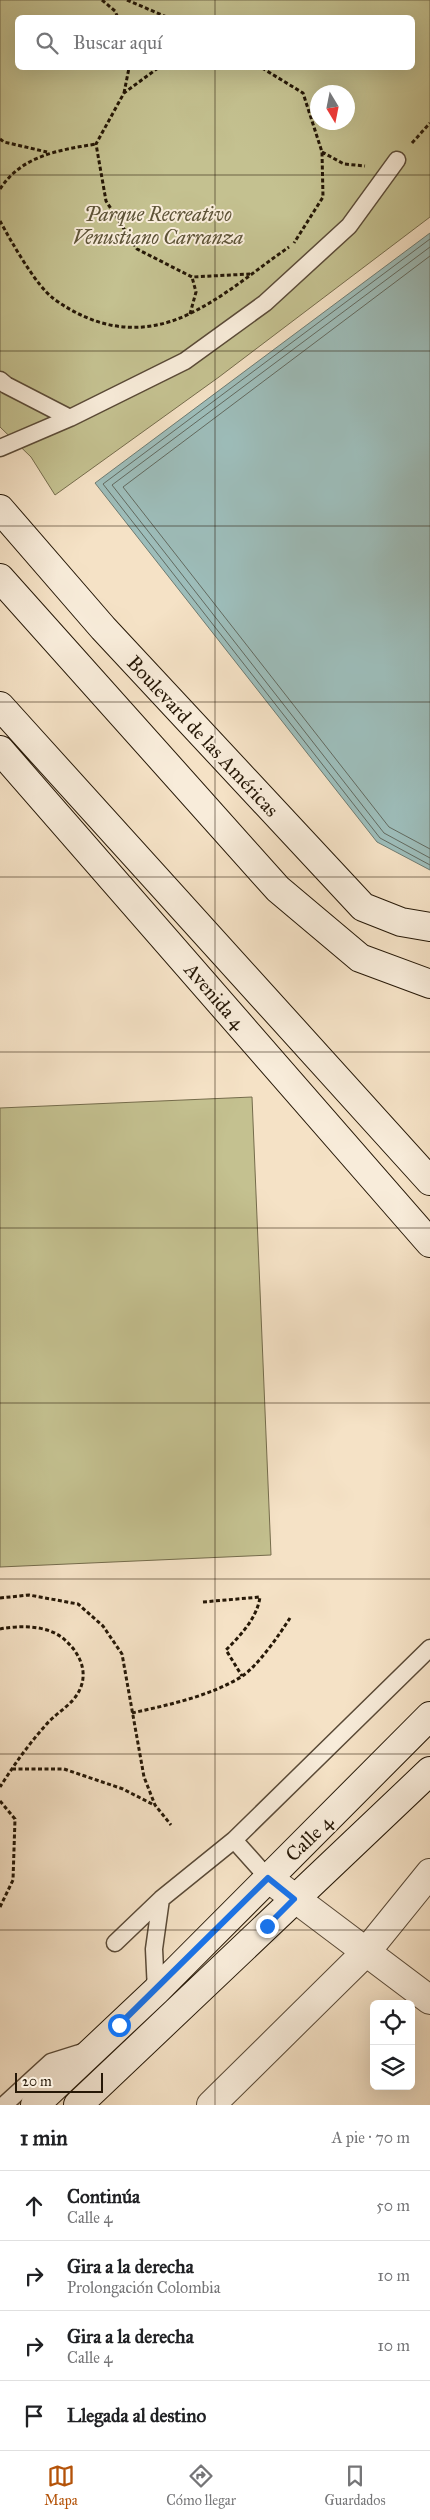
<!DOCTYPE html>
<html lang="es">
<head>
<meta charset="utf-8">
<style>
	body { margin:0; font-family:"IM FELL Great Primer",serif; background:#f2f2f2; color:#202124 }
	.controls { position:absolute; right:15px; bottom:15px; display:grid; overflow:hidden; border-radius:8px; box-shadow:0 5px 20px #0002 }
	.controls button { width:45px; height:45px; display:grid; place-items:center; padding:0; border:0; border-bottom:1px solid #e0e0e0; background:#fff; color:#202124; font:25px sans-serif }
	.compass { position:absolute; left:310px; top:85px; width:45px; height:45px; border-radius:50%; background:#fff; box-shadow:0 5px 20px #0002; rotate:170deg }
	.scale { position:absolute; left:15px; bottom:12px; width:88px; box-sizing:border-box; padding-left:5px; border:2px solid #261807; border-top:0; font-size:14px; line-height:18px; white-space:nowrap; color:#261807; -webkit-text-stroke:4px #f8ecda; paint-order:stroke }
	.stop { position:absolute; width:15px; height:15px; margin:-11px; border:4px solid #1a73e8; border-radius:50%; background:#fff }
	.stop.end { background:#1a73e8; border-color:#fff; box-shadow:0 1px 5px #0008 }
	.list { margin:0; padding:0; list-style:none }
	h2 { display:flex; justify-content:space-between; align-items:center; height:65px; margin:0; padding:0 20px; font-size:21px }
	h2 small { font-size:16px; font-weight:400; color:#757577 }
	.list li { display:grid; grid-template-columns:32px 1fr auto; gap:15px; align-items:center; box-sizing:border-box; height:70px; padding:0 20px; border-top:1px solid #e0e0e0 }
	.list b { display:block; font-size:19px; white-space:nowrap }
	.list p { margin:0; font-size:16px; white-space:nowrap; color:#757577 }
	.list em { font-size:16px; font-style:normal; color:#757577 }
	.icon { flex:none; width:28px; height:28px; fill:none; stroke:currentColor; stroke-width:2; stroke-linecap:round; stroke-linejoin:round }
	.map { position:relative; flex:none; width:430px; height:2105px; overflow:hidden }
	.search { position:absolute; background:#fff; box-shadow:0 5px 20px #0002; left:15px; right:15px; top:15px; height:55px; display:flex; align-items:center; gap:12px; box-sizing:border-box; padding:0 18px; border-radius:8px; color:#757577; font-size:19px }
	.sheet { height:345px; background:#fff }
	nav { display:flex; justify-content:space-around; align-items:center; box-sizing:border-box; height:70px; border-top:1px solid #e0e0e0; background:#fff; font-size:14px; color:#757577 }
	nav a { display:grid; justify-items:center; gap:2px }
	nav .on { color:#b45309 }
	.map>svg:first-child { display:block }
</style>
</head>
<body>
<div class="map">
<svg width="430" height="2105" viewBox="0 0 430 2105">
	<rect width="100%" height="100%" fill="#f5e2c6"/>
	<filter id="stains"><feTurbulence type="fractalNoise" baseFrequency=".004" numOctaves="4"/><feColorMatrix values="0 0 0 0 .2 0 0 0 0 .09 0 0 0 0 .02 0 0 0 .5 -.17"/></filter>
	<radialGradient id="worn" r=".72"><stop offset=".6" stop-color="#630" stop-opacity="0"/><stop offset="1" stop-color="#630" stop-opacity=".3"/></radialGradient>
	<path fill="#c4c190" stroke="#756c4c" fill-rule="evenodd" d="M0,0H430V217L219,377L55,495L31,457L0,427ZM18,18H412V68H18ZM318,92H348V122H318Z
		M252,1097L271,1555L0,1567V1108Z"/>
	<path fill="#9dbdba" stroke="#6d7b72" d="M430,233V870L377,842L95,483Z"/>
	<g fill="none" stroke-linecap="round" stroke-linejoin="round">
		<path stroke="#626a60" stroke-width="1" d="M430,239L103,484L380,838L430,865
			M430,247L112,485L384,833L430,858
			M430,256L123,487L389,827L430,849"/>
		<defs>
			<path id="lane" d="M0,380L6,385L70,418
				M0,448L70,418L185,361L265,303L349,226L397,160
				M234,1840L268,1878
				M115,1943L161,1899L234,1840L430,1648
				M156,1991L154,1949L161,1899
				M4,2105L51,2062L86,2051"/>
			<path id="street" d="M268,1878L430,2000
				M211,2105L366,1952L430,1873"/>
			<path id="secondary" d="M0,509L103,628L363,907L401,922L430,927
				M0,578L278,889L360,958L430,984
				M0,706L430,1181
				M0,750L430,1243
				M35,2105L156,1991L430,1716
				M78,2105L430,1771"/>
		</defs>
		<use href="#lane" stroke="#5a4a37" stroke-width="19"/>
		<use href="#street" stroke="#5a4a37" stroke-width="30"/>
		<use href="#secondary" stroke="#261807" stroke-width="30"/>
		<path stroke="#261807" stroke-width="3" stroke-dasharray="4 2.5" stroke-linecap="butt" d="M102,0L115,11L118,18
			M127,0L169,18
			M158,68L124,93L96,144L106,201L137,249L192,277L250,274
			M262,68L303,93L322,152L323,197L294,243
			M124,93L129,68
			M0,139L4,142L47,152
			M412,143L430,123
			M322,152L344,164L365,166
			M0,189C22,155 60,150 96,144
			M0,221C11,241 36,286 54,299C97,330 143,337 191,313C226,296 257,269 289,247
			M190,314L196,292L192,277
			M0,1598L29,1595L78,1604L103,1626L122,1654L144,1777L155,1805L171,1825
			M203,1602L260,1597C257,1618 241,1635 226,1650L242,1676
			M0,1629C20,1625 49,1625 65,1640C83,1656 91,1679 73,1700C65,1709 53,1716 45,1726C28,1745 14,1765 0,1787
			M132,1713C168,1705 210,1696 241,1677C258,1666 279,1635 290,1618
			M12,1769H64L123,1789L154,1805
			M0,1801L15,1819L13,1880L0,1907"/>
		<use href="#lane" stroke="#f8ecda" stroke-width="16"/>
		<use href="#street" stroke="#f8ecda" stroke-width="28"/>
		<use href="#secondary" stroke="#f8ecda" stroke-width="28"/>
	</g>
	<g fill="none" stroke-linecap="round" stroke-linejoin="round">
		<path stroke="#1a73e8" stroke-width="6" d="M119,2025L268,1878L294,1899L267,1926"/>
	</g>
	<path fill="none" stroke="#261807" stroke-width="1" stroke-opacity="0.55" d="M215,0V18M215,68V2105M0,175H430M0,351H430M0,526H430M0,702H430M0,877H430M0,1052H430M0,1228H430M0,1403H430M0,1579H430M0,1754H430M0,1930H430"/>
	<g text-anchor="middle" stroke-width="4" stroke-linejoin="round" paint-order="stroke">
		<g font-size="20" font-style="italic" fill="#5d5337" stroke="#f8ecda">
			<text x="158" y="221">Parque Recreativo<tspan x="158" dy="23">Venustiano Carranza</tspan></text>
		</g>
		<g font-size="20" fill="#261807" stroke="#f8ecda">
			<text transform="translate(203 736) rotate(47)" y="7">Boulevard de las Américas</text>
			<text transform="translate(215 996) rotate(49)" y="7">Avenida 4</text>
			<text transform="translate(309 1838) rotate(-44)" y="7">Calle 4</text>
		</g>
	</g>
	<rect width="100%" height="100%" filter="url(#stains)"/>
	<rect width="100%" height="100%" fill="url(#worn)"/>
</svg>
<div class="controls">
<button><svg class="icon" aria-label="locate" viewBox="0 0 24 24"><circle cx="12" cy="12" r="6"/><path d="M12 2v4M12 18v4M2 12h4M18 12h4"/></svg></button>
<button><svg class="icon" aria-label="layers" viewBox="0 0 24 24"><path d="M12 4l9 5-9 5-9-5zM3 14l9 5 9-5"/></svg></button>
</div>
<svg class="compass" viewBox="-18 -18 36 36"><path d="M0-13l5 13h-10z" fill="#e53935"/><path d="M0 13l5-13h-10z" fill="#757577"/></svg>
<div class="scale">20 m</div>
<div class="stop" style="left:119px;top:2025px"></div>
<div class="stop end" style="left:267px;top:1926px"></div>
<div class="search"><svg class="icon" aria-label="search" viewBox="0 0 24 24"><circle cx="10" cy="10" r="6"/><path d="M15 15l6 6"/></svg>Buscar aquí</div>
</div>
<section class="sheet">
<h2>1 min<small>A pie · 70 m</small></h2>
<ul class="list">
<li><svg class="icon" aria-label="ahead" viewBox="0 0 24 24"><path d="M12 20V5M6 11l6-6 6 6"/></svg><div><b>Continúa</b><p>Calle 4</p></div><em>50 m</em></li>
<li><svg class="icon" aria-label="right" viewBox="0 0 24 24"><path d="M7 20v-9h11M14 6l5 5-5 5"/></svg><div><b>Gira a la derecha</b><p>Prolongación Colombia</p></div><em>10 m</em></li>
<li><svg class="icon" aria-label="right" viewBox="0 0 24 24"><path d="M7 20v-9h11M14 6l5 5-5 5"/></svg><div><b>Gira a la derecha</b><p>Calle 4</p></div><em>10 m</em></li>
<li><svg class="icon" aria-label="arrive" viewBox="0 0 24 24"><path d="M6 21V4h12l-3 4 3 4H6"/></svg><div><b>Llegada al destino</b></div></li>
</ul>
</section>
<nav>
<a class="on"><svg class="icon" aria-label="map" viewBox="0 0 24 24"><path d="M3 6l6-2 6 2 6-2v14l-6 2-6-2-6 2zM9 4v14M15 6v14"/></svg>Mapa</a>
<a><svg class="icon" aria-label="directions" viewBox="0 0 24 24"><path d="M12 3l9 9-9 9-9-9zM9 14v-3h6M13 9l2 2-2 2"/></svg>Cómo llegar</a>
<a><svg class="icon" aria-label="saved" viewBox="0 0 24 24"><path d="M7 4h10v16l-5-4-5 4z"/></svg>Guardados</a>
</nav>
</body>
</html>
